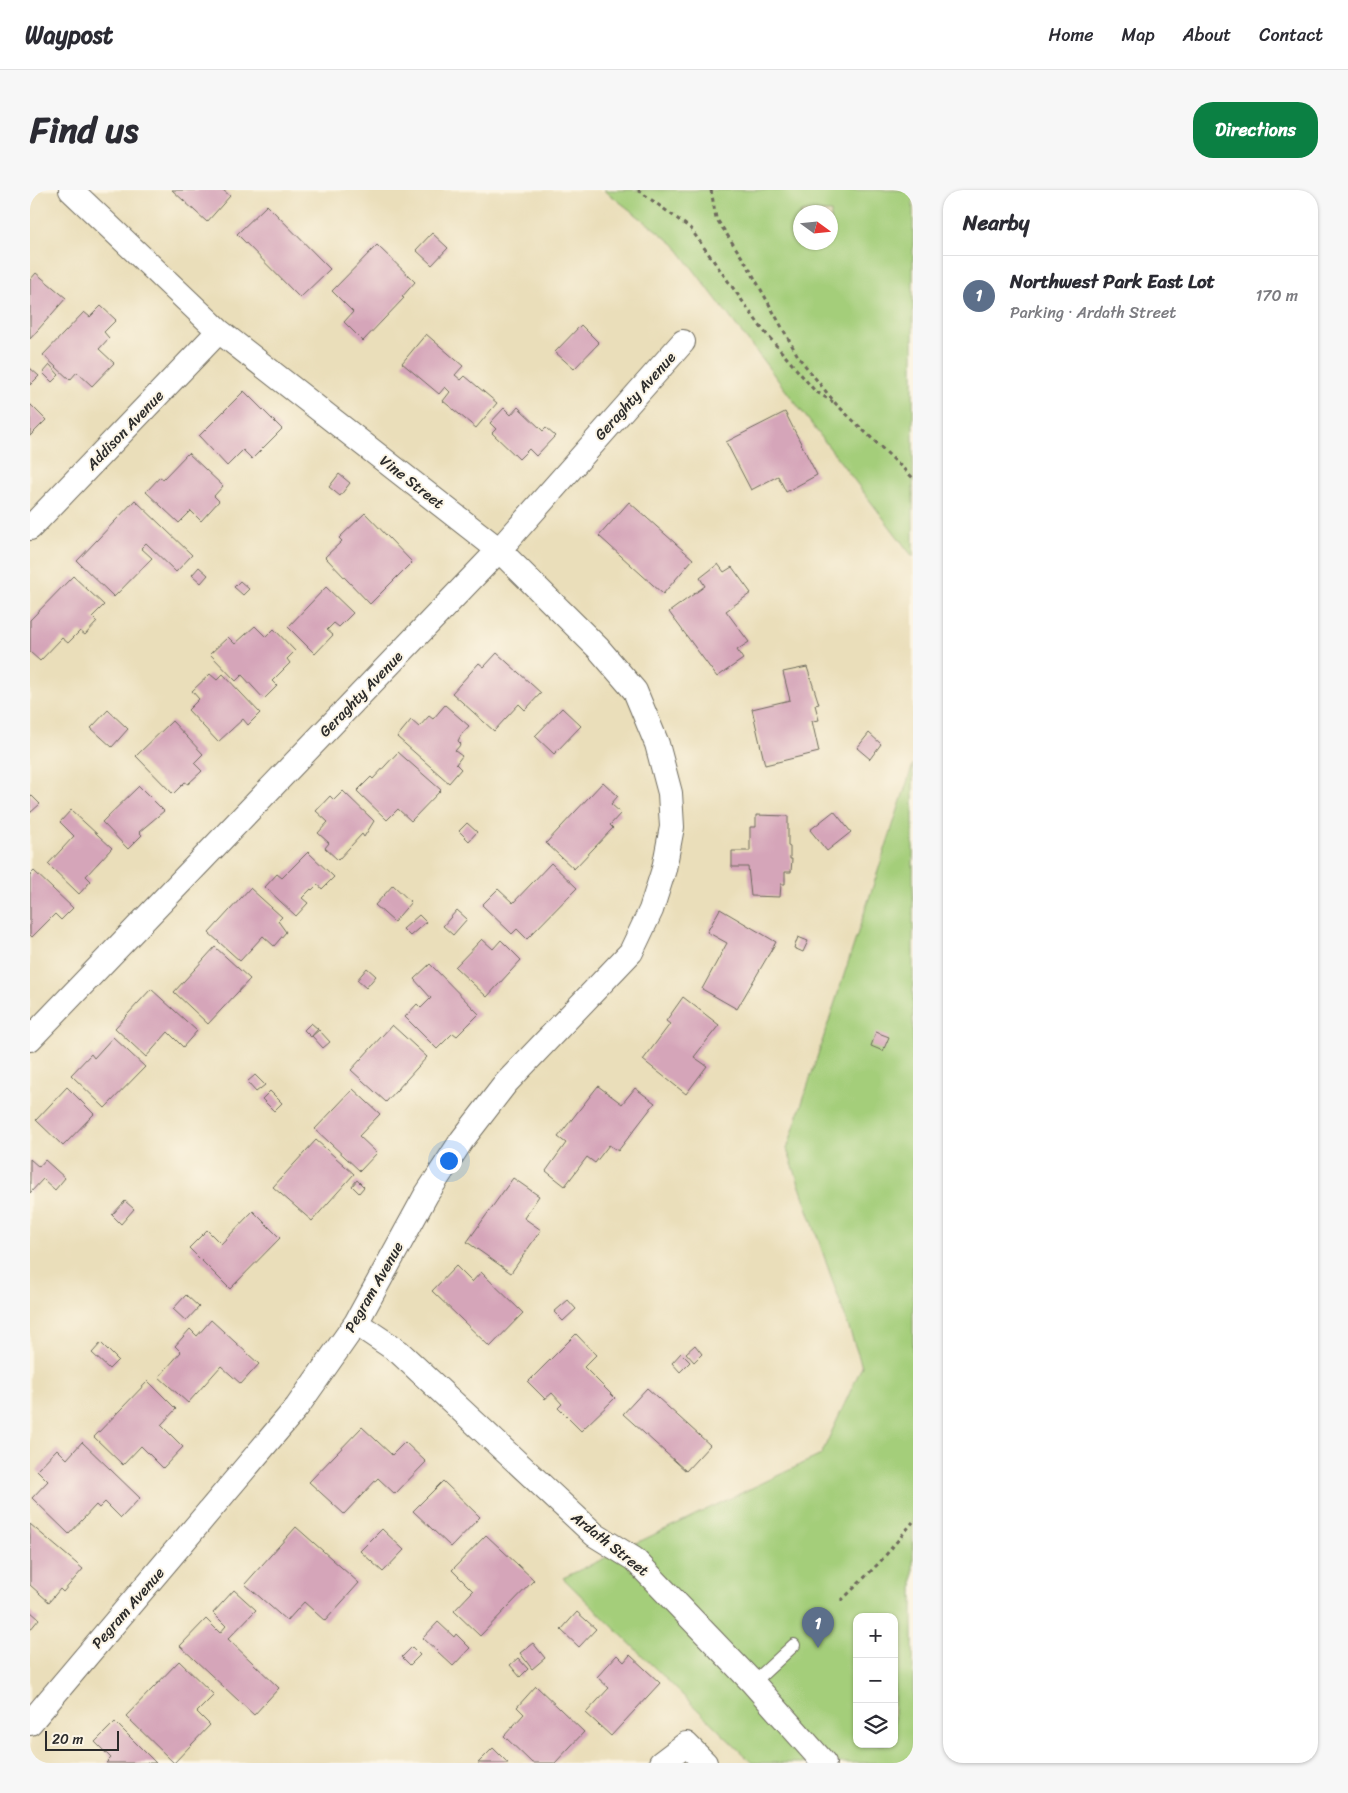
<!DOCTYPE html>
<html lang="en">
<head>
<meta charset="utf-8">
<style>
	body { margin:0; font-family:Sriracha,sans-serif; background:#f7f7f7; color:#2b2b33 }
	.controls { position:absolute; right:15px; bottom:15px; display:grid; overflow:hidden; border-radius:10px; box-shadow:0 1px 4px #0004 }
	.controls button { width:45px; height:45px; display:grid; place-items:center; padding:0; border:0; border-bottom:1px solid #e1e1e2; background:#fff; color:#2b2b33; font:25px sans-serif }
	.compass { position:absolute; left:763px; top:15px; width:45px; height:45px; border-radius:50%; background:#fff; box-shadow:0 1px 4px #0004; rotate:105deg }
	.scale { position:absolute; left:15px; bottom:12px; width:74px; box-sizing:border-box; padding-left:5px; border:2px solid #2b2b2b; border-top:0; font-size:14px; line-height:18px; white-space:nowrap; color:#2b2b2b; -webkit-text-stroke:4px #fcf5e5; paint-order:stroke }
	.you { position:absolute; left:418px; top:970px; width:18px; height:18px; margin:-12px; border:4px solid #fff; border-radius:50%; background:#1a73e8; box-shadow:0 0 0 8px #1a73e833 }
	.badge { display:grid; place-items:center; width:32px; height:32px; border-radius:50%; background:#0b8043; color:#fff; font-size:16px; font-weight:700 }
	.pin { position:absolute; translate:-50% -41px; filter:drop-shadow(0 1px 2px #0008) }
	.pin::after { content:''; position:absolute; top:26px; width:18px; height:15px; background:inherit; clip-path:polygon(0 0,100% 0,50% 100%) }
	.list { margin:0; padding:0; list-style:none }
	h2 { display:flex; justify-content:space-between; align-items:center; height:65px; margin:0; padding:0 20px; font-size:21px }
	h2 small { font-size:16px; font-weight:400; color:#7c7c81 }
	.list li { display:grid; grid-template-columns:32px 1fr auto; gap:15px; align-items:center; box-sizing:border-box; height:80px; padding:0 20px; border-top:1px solid #e1e1e2 }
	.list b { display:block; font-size:19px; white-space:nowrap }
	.list p { margin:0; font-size:16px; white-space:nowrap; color:#7c7c81 }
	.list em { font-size:16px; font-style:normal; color:#7c7c81 }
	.icon { flex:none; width:28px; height:28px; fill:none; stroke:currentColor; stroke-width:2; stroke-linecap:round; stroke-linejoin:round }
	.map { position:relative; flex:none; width:883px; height:1573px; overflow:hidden; border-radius:20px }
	header { display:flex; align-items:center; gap:30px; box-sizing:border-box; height:70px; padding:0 25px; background:#fff; border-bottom:1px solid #e1e1e2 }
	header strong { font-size:24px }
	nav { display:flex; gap:28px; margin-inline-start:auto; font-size:18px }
	.intro { display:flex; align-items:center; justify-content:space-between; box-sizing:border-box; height:120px; padding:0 30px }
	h1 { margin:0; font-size:35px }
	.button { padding:12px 22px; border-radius:20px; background:#0b8043; color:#fff; font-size:18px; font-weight:700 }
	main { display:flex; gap:30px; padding:0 30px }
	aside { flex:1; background:#fff; border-radius:20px; box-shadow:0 1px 4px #0004 }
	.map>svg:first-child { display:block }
</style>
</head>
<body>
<header>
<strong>Waypost</strong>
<nav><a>Home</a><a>Map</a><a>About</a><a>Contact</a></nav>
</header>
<div class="intro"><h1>Find us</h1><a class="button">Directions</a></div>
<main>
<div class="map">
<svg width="883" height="1573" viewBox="0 0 883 1573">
	<rect width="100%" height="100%" fill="#fcf5e5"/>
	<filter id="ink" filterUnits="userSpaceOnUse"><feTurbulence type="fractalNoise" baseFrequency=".02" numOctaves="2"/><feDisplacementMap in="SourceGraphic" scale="10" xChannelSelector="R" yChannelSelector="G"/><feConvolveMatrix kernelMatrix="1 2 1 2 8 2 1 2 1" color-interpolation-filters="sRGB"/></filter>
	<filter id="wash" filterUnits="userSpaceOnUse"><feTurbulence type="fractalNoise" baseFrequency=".0096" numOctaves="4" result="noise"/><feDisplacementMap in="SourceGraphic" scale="20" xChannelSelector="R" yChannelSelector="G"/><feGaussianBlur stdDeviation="1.12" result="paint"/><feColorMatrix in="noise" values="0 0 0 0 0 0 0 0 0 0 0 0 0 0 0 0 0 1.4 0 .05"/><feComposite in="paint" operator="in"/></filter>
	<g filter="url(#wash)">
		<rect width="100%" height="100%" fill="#eadeba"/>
		<path fill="#a4ce7a" stroke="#687c52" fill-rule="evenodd" d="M574,0H883V367L644,54ZM771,22H801V52H771Z
			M883,574V1573H722L533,1388L791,1265L832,1176L757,959ZM827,1427H864V1554H827Z"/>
		<g id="blocks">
			<path fill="#d5a5b9" d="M142,0H193L200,6L177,32Z
				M237,15L300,79L270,108L207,44Z
				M402,43L418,58L402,75L386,60Z
				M347,55L385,92L372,107L374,108L333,151L314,132L323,122L302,101Z
				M6,83L36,108L0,149V90Z
				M71,116L86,130L74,142L79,148L69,159L84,173L62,196L47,182L40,190L13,165L54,122L60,127Z
				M551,135L569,153L544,179L525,162Z
				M396,144L433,176L425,185L431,190L435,186L467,213L446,238L413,211L420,202L415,197L409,204L372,173Z
				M20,175L29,185L22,192L13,183Z
				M0,178L9,186L0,195Z
				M214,201L252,239L222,269L213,260L197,276L169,246Z
				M0,214L16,230L0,246Z
				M488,217L513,241L516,238L525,246L506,266L499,259L489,269L462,243L466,239L460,233L474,218L481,225Z
				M755,222L787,285L756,302L748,286L721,300L696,252Z
				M158,263L193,296L184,306L189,311L171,331L161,321L149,333L116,302L130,287L133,289Z
				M309,284L320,293L310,306L299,297Z
				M105,310L162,365L146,382L116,353L111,358L122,368L84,407L47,371Z
				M599,312L663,369L633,404L569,346Z
				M335,323L382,372L340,414L295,367L312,351L309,348Z
				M688,374L694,382L702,377L721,403L696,421L719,452L707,460L713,469L687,487L639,422L675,396L670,388Z
				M169,377L178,385L171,393L162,385Z
				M43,386L74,415L62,427L67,432L55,445L50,441L38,453L32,448L10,471L0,462V430Z
				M210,391L219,399L213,405L204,397Z
				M296,397L323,423L309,437L304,433L297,440L303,445L285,464L258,437Z
				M225,436L236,447L244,439L265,461L257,469L260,473L242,491L247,496L234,509L212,485L206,491L180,464L198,447L205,454Z
				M467,463L511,503L495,520L489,514L464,541L422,503L449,473L454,477Z
				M777,477L789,514L785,515L789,530L782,531L789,562L735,575L722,519L760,510L753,482Z
				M180,484L187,490L193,484L230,523L218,535L213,529L188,552L158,520L169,509L162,501Z
				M415,515L439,536L431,545L428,551L431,554L425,561L432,566L426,574L431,579L419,593L367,547L381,530L389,537L399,526L403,529Z
				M532,518L551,536L524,564L505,546Z
				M78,520L98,539L82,557L61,538Z
				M142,531L173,564L164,573L172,581L158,594L155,592L143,604L106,566Z
				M839,543L851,554L840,569L827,558Z
				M368,562L411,600L381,631L368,619L357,630L327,601L341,587L343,589Z
				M573,592L588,606L581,614L591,623L580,635L583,638L544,679L516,653Z
				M109,596L134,621L109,642L112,645L98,659L72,632Z
				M313,601L344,631L334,647L332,644L308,670L295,658L299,653L288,643L298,632L286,621L300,606L304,610Z
				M0,604L10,614L0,623Z
				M41,620L82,658L56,686L61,691L49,704L18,674L44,646L30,632Z
				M804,621L821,642L797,661L780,640Z
				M726,625L758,626V656L760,657V669H762L761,682H755V694H751L750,707L721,706L718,677H702V661H720V637H726Z
				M437,633L447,642L439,651L429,641Z
				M278,662L304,687L292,699L288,694L282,700L281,699L272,708L278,713L266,726L235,697L247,684L252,688Z
				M521,673L547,698L497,749L487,739L482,744L452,715L468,699L483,713Z
				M4,681L43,718L31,730L25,724L2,747L0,745V685Z
				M363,695L381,712L364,732L345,715Z
				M220,698L252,727L248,731L256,742L244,756L233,746L210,771L179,743Z
				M690,719L746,752L707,819L672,799L697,753L677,742Z
				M427,720L437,729L423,745L413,736Z
				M389,725L396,732L380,746L373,739Z
				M768,747L778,751L773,762L764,758Z
				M452,749L463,759L471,750L491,770L457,807L425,777Z
				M185,757L220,789L178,834L144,802Z
				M400,774L449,824L427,846L423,843L407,859L375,827L387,814L391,818L401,808L384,789Z
				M337,778L346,786L336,798L327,790Z
				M121,799L167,841L153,857L138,842L116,867L85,838Z
				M653,807L689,835L664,867L677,876L656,904L613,870L640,834L636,831Z
				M281,833L288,839L281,847L274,840Z
				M362,835L397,867L356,912L321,880Z
				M289,840L300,852L293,858L282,846Z
				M846,842L859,847L853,861L841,856Z
				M83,847L115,877L75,918L41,885L61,864L64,868Z
				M225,885L235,895L226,902L217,892Z
				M568,896L592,914L605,898L625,913L588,961L579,955L565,973L557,967L535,996L516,981L536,953L528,947Z
				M37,897L64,924L33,956L6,930Z
				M323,899L350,924L329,946L347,963L330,981L285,939Z
				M240,901L252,913L244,921L232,909Z
				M286,950L324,984L282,1031L243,997Z
				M0,969L9,977L15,970L35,988L25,1000L13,989L0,1003Z
				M483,988L509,1006L494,1028L511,1040L481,1083L437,1052Z
				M327,990L334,997L329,1003L322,996Z
				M95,1011L104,1019L91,1034L82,1025Z
				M223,1021L250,1048L200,1099L159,1058L177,1040L191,1054Z
				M426,1076L442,1092L451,1082L493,1123L460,1157L402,1101Z
				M156,1105L169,1117L156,1131L143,1119Z
				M538,1110L546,1119L533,1131L524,1122Z
				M181,1130L229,1174L211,1194L191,1176L158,1213L129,1187L151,1162L145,1156L160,1139L167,1146Z
				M546,1144L566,1165L554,1177L585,1208L551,1241L528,1218L532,1214L522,1203L515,1209L498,1192Z
				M71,1153L88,1170L79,1179L62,1163Z
				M665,1155L672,1164L664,1172L656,1163Z
				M651,1163L660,1172L650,1182L642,1173Z
				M118,1191L146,1219L131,1235L153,1257L133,1278L111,1256L93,1275L64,1247Z
				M617,1198L680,1255L656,1281L593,1224Z
				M332,1237L362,1265L375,1252L396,1272L365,1304L348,1288L314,1324L279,1292Z
				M52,1252L110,1308L91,1328L75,1312L69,1318L66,1315L39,1344L2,1308L18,1291L7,1280L27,1259L37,1269Z
				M413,1291L450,1327L421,1357L383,1321Z
				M0,1334L53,1379L33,1402L30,1399L19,1412L0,1395Z
				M266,1337L329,1393L295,1431L274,1412L257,1431L215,1394Z
				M352,1339L374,1360L353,1382L330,1361Z
				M456,1345L504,1390L450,1446L424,1421L443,1401L422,1380Z
				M204,1400L226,1420L198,1449L249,1498L224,1525L150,1456L176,1429L190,1443L196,1436L183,1423Z
				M0,1421L9,1429L0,1440Z
				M547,1422L566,1439L549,1457L531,1440Z
				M408,1432L424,1447L426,1444L440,1458L423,1476L393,1448Z
				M503,1453L515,1468L502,1479L490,1463Z
				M382,1457L390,1465L380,1475L372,1467Z
				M587,1465L594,1472L600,1465L630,1493L581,1546L556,1523L579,1498L567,1487Z
				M488,1468L498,1479L490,1487L480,1475Z
				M149,1471L184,1505L167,1522L180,1535L144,1573L96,1526Z
				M506,1496L554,1542L525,1573H502L474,1546L494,1524L487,1517Z
				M85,1532L126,1573H76L81,1568L65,1552Z
				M463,1558L478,1573H448Z"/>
		</g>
	</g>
	<g filter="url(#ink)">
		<use href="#blocks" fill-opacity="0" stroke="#6e6a5d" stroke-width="1"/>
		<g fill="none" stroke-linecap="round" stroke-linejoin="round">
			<defs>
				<path id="service" d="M723,1493L764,1455"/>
				<path id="minor" d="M0,338L189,141
					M0,849L469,360L653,152
					M326,1133L369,1162L565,1345L604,1369L723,1493L794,1573
					M0,1533L267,1217L326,1133L396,1005L432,950L476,893L601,762L621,720L634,679L642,637L640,603L627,554L605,501L568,458L469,360L189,141L41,0
					M631,1573L656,1554L675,1573"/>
			</defs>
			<use href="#service" stroke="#6e6a5d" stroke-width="14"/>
			<use href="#minor" stroke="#6e6a5d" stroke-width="26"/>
			<path stroke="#6e6a5d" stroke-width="3" stroke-dasharray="4 4" stroke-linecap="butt" d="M608,0L660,38L733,140L785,201L803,212
				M681,0L686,28L719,78L769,168L806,214L883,288
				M811,1411L850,1372L883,1332"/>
			<use href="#service" stroke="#fff" stroke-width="12"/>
			<use href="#minor" stroke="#fff" stroke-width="24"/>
		</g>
	</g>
	<g text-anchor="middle" stroke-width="4" stroke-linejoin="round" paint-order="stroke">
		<g font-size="15" fill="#2b2b2b" stroke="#fcf5e5">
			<text transform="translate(605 206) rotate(-48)" y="5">Geraghty Avenue</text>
			<text transform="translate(95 240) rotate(-46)" y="5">Addison Avenue</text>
			<text transform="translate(382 292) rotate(38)" y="5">Vine Street</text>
			<text transform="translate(331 504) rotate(-46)" y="5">Geraghty Avenue</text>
			<text transform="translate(344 1097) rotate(-60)" y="5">Pegram Avenue</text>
			<text transform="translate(580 1354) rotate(38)" y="5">Ardath Street</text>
			<text transform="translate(98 1418) rotate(-49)" y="5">Pegram Avenue</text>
		</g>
	</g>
</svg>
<div class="controls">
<button>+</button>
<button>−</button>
<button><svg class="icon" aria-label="layers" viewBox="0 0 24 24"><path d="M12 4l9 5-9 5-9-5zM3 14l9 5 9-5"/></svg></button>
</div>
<svg class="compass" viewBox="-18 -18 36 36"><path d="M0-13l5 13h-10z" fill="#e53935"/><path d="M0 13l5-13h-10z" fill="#7c7c81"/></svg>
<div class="scale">20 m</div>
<div class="you"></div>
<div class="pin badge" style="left:788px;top:1458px;background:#5c6f8a">1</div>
</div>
<aside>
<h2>Nearby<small></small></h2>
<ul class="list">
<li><span class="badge" style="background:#5c6f8a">1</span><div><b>Northwest Park East Lot</b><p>Parking · Ardath Street</p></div><em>170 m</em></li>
</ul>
</aside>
</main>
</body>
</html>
